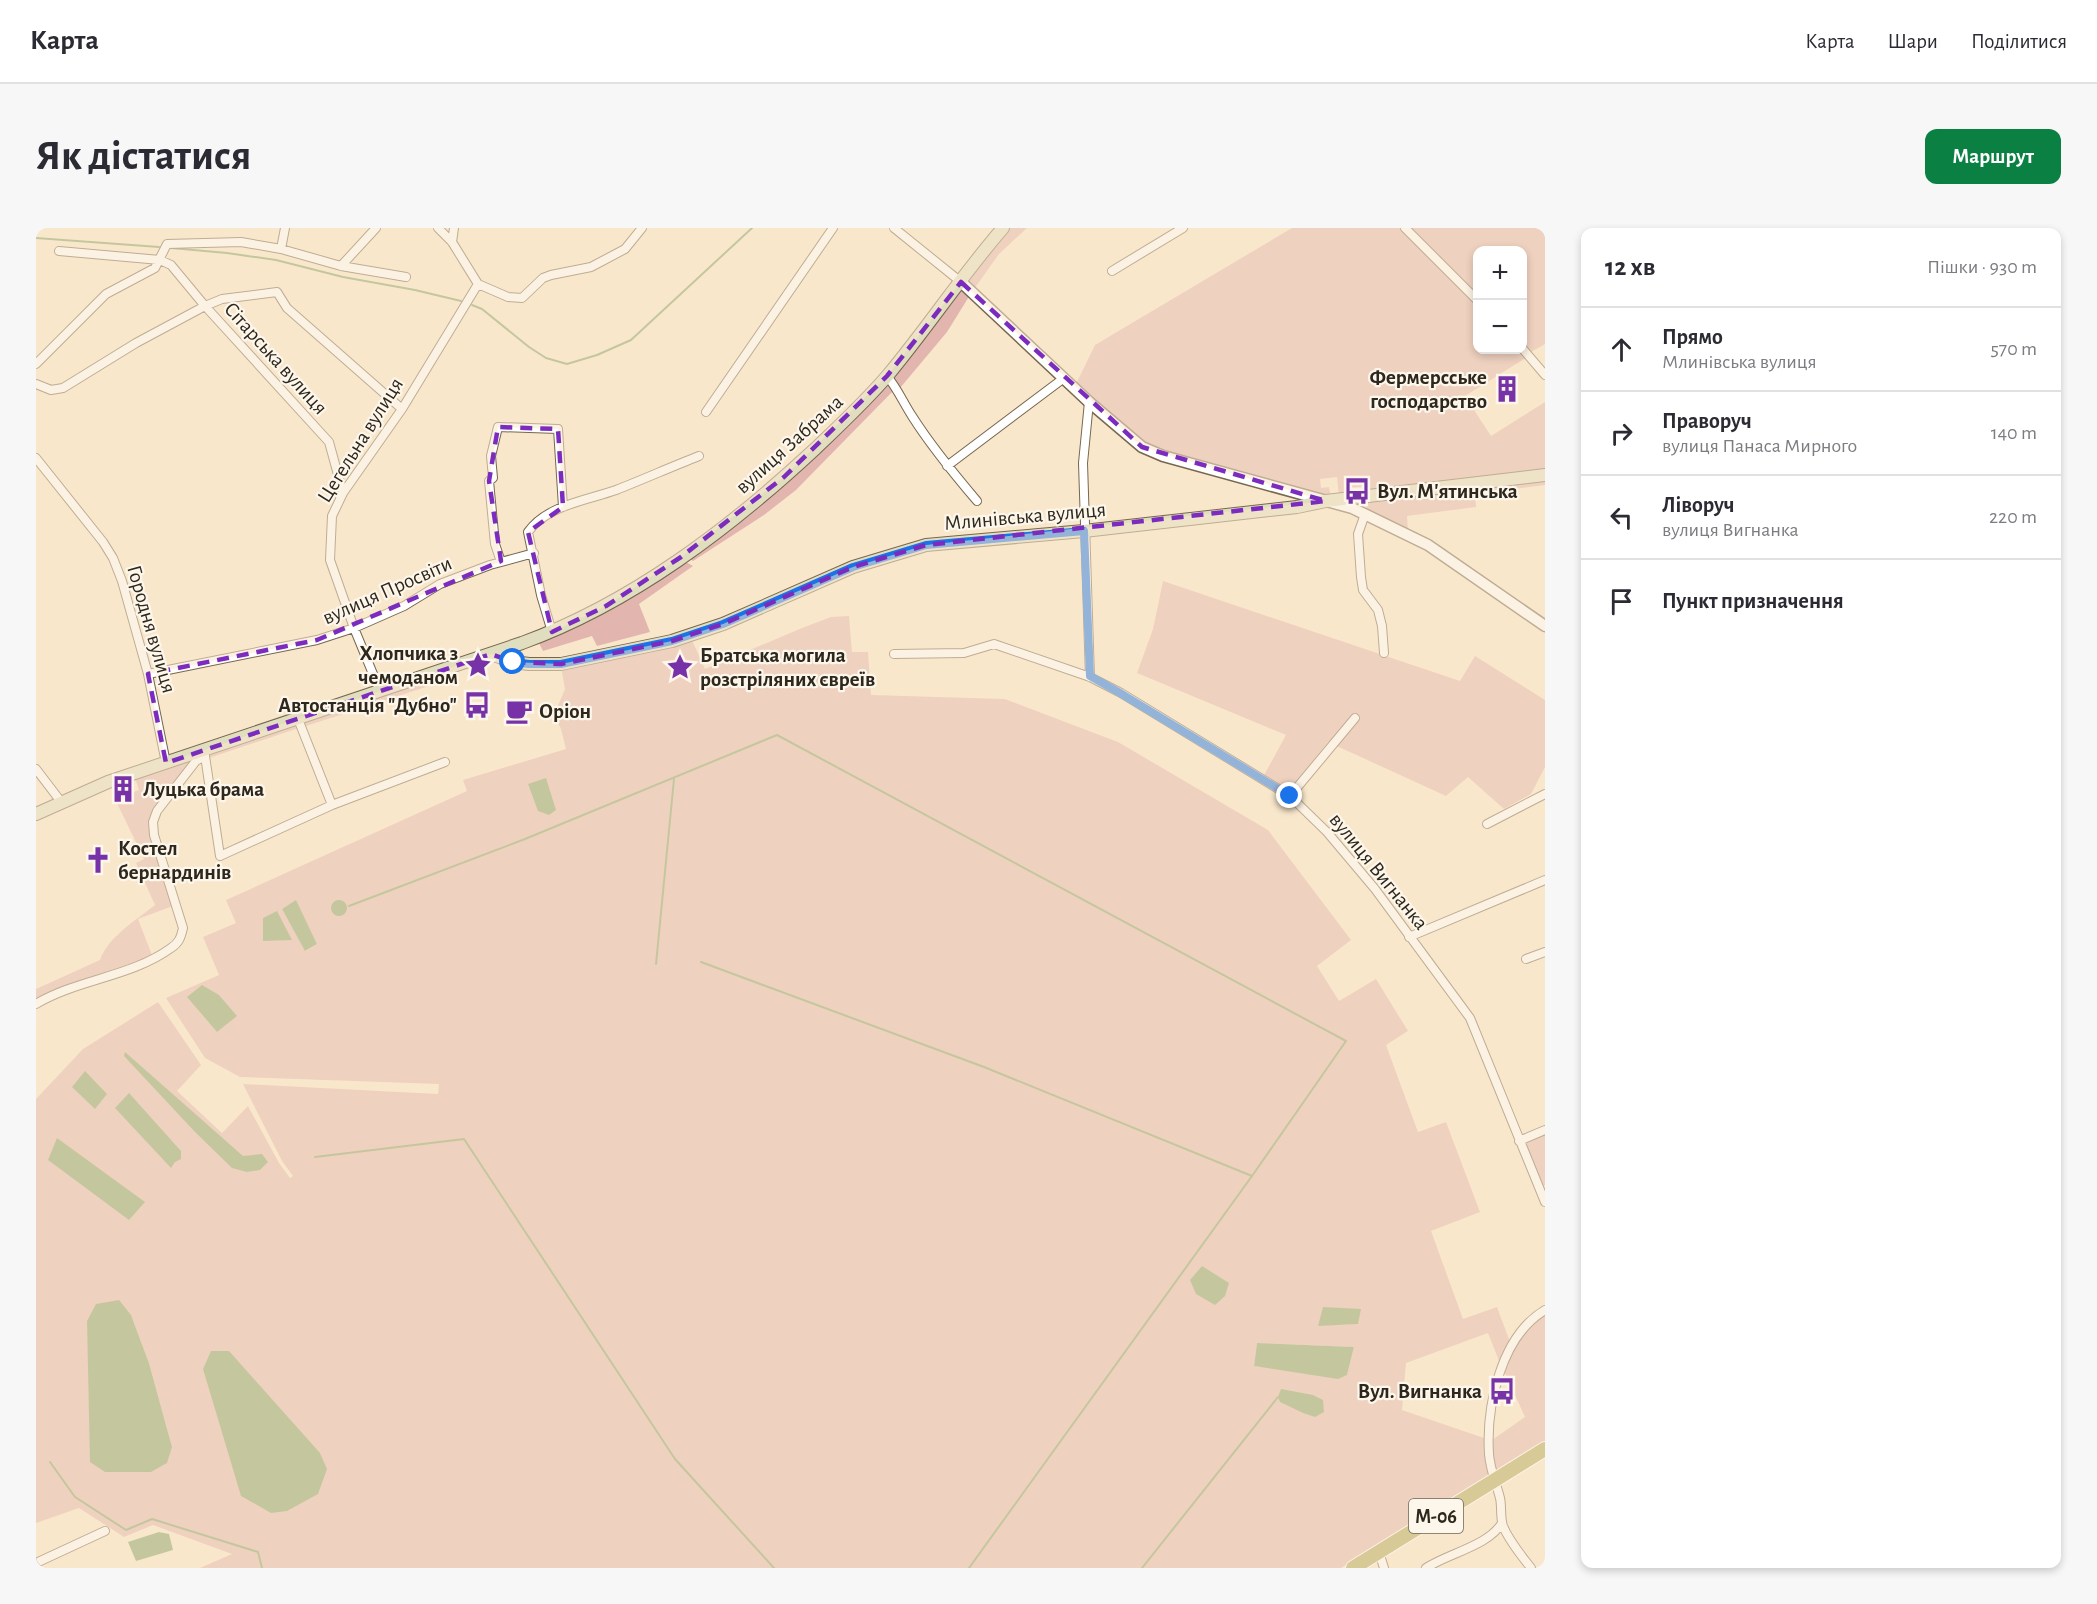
<!DOCTYPE html>
<html lang="uk">
<head>
<meta charset="utf-8">
<style>
	body { margin:0; font-family:"Alegreya Sans",sans-serif; background:#f7f7f7; color:#2b2b33 }
	.controls { position:absolute; right:18px; top:18px; display:grid; overflow:hidden; border-radius:12px; box-shadow:0 3px 9px #0003 }
	.controls button { width:54px; height:54px; display:grid; place-items:center; padding:0; border:0; border-bottom:2px solid #e1e1e2; background:#fff; color:#2b2b33; font:30px sans-serif }
	.stop { position:absolute; width:18px; height:18px; margin:-14px; border:4px solid #1a73e8; border-radius:50%; background:#fff }
	.stop.end { background:#1a73e8; border-color:#fff; box-shadow:0 2px 6px #0008 }
	.list { margin:0; padding:0; list-style:none }
	h2 { display:flex; justify-content:space-between; align-items:center; height:78px; margin:0; padding:0 24px; font-size:26px }
	h2 small { font-size:20px; font-weight:400; color:#7c7c81 }
	.list li { display:grid; grid-template-columns:39px 1fr auto; gap:18px; align-items:center; box-sizing:border-box; height:84px; padding:0 24px; border-top:2px solid #e1e1e2 }
	.list b { display:block; font-size:22px; white-space:nowrap }
	.list p { margin:0; font-size:20px; white-space:nowrap; color:#7c7c81 }
	.list em { font-size:20px; font-style:normal; color:#7c7c81 }
	.icon { flex:none; width:33px; height:33px; fill:none; stroke:currentColor; stroke-width:2; stroke-linecap:round; stroke-linejoin:round }
	.map { position:relative; flex:none; width:1509px; height:1340px; overflow:hidden; border-radius:12px }
	header { display:flex; align-items:center; gap:36px; box-sizing:border-box; height:84px; padding:0 30px; background:#fff; border-bottom:2px solid #e1e1e2 }
	header strong { font-size:28px }
	nav { display:flex; gap:33px; margin-inline-start:auto; font-size:21px }
	.intro { display:flex; align-items:center; justify-content:space-between; box-sizing:border-box; height:144px; padding:0 36px }
	h1 { margin:0; font-size:42px }
	.button { padding:15px 27px; border-radius:12px; background:#0b8043; color:#fff; font-size:21px; font-weight:700 }
	main { display:flex; gap:36px; padding:0 36px }
	aside { flex:1; background:#fff; border-radius:12px; box-shadow:0 3px 9px #0003 }
	.map>svg:first-child { display:block }
</style>
</head>
<body>
<header>
<strong>Карта</strong>
<nav><a>Карта</a><a>Шари</a><a>Поділитися</a></nav>
</header>
<div class="intro"><h1>Як дістатися</h1><a class="button">Маршрут</a></div>
<main>
<div class="map">
<svg width="1509" height="1340" viewBox="0 0 1509 1340">
	<rect width="100%" height="100%" fill="#f9e7cc"/>
	<path fill="#e3b5af" fill-rule="evenodd" d="M974,0H991L963,26L938,61L931,54Z
		M1256,0H1365L1441,78L1442,122H1484L1491,129L1429,168L1455,208L1509,174V244L1331,265L1330,258L1310,260V267L1303,268L1301,249L1284,251L1285,260L1293,259L1295,269L1128,224L1108,216L1040,156L1059,117Z
		M1374,0H1509V116L1495,124L1487,115L1486,22H1442L1441,69Z
		M927,59L934,67L911,104L864,160L856,150Z
		M853,154L859,161L760,262L728,287L657,333L652,330Z
		M1509,251V257L1439,266L1440,279L1371,288L1372,303L1331,283L1330,275L1335,271Z
		M648,333L657,338L603,376L614,404L561,418L556,408L507,423L503,415L573,382Z
		M1127,353L1424,453L1439,428L1509,472V539L1495,566L1468,581L1432,549L1410,568L1292,514L1253,563L1227,549L1250,507L1101,445L1117,401Z
		M813,388L816,424H832L835,467L969,471L1082,514L1232,602L1315,712L1281,738L1303,773L1340,751L1372,803L1350,817L1382,904L1410,894L1444,984L1395,1003L1427,1091L1461,1079L1474,1114L1465,1138L1452,1105L1370,1135L1366,1182L1451,1211L1454,1248L1305,1340H164L196,1326L117,1297L88,1309L43,1280L0,1295V871L47,821L122,774L165,837L141,863L186,905L212,878L243,935L254,950L257,948L246,933L207,856L402,866L403,856L204,849L169,830L130,770L183,747L167,709L200,695L190,672L431,563L427,552L530,521L525,501L518,487L529,461L525,439L655,410L669,441L766,400L795,389ZM260,673L281,716L270,723L246,681ZM1324,1081L1322,1096L1282,1097ZM95,1087L113,1135L136,1219ZM1221,1115L1317,1119H1318L1311,1147L1218,1138Z
		M394,451L396,457L267,499L265,495Z
		M262,496L263,500L173,530L172,526Z
		M157,531L114,594L137,678L102,691L116,727L100,735L13,764L0,772V761L64,732C72,709 100,692 119,677L100,635L108,631L79,571L103,562L99,550Z
		M1509,905V957L1505,959L1486,914Z
		M1509,1085V1214L1459,1244L1456,1226V1212L1489,1189L1468,1143L1479,1117L1487,1103Z"/>
	<path fill="#84a166" d="M510,550L520,582L513,587L502,583L492,556Z
		M295 680a8 8 0 1 1 16 0a8 8 0 1 1-16 0Z
		M260,672L281,716L269,723L246,681Z
		M241,683L256,712L227,713V690Z
		M166,757L183,767L201,788L181,804L151,769Z
		M89,824L207,928L226,926L232,934L224,942L211,944L196,940L159,904L88,828Z
		M49,843L71,866L59,881L36,859Z
		M93,865L145,923V931L139,934L135,940L79,880Z
		M21,910L109,974L93,992L12,932Z
		M1166,1038L1193,1055L1189,1068L1179,1077L1160,1066L1154,1052Z
		M83,1072L95,1087L113,1135L136,1219L131,1235L115,1244H69L54,1234L51,1093L60,1076Z
		M1287,1079L1325,1081L1322,1096L1282,1098Z
		M1221,1115L1318,1119L1311,1147L1302,1151L1218,1138Z
		M175,1123H193L284,1225L291,1241L282,1266L251,1283L235,1285L205,1268L167,1141Z
		M1245,1161L1277,1167L1287,1172L1288,1184L1279,1189L1267,1185L1244,1174L1242,1169Z
		M123,1304L133,1306L137,1322L100,1333L92,1314Z"/>
	<g fill="none" stroke-linecap="round" stroke-linejoin="round">
		<path stroke="#84a166" stroke-width="2" d="M0,10L123,19
			M135,20L191,25L240,32L307,49L379,62L425,73
			M436,77L446,81L493,119L510,130L531,136L561,127L595,112L716,0
			M313,678L489,611L741,507L1310,813L1216,948L933,1340
			M665,734L948,839L1216,948
			M620,736L638,551
			M279,929L428,911L639,1231L738,1340
			M14,1234L39,1269L90,1302L116,1291L222,1324L226,1340
			M1106,1340L1242,1169"/>
		<defs>
			<path id="minor" d="M402,0L416,14L442,56
				M858,0L925,54
				M1369,0L1442,73
				M416,14L418,0
				M245,21L249,0
				M23,23L124,32L135,37L169,78L293,214L307,265
				M305,38L340,0
				M1076,43L1147,0
				M442,56L472,69L486,70L507,50L515,47L555,39L589,21L606,0
				M1486,120L1509,147
				M0,136L70,66L119,40L131,16L205,14L245,21L305,38L370,49
				M851,148C861,160 867,174 876,188C895,218 918,246 941,273
				M0,156L15,162L27,160L100,115L169,78L186,71L241,64L251,80L366,181
				M1053,174L1047,235L1054,449
				M670,184L797,0
				M0,230L67,314L77,330L86,353L112,446L130,535
				M911,238L1028,150
				M1329,286L1322,306L1325,349L1327,362L1342,382L1346,398L1348,425
				M465,334L459,316L453,253L457,250L455,228L462,199L522,201L527,279
				M516,404L505,367L492,304C511,277 552,272 580,262C608,251 635,239 663,228
				M858,426L928,425L958,416L1054,449L1085,465L1254,568L1291,604L1339,661L1434,790L1509,974
				M112,446L281,412L318,400L368,378L404,356L454,337L498,325
				M344,463L318,400L294,332L296,288L307,265L366,181L442,56
				M262,491L296,577
				M169,528L184,628L296,577L409,534
				M0,541L26,575
				M1254,568L1319,490
				M1451,596L1509,566
				M1373,709L1509,652
				M1490,731L1509,724
				M0,776C42,751 95,749 135,720C143,715 145,709 147,700L118,607L117,594L121,583L160,533L169,528L168,522
				M1483,913L1509,902
				M1343,1324L1348,1340
				M0,1335L69,1303
				M1390,1340C1413,1325 1452,1318 1466,1295
				M1495,1340C1485,1327 1473,1313 1467,1298C1464,1289 1466,1279 1464,1270C1460,1255 1454,1241 1453,1226C1450,1178 1465,1108 1509,1082"/>
			<path id="tertiary" d="M925,54L1053,174L1106,219L1127,228L1316,280L1392,317L1509,398"/>
			<path id="secondary" d="M455,426L477,434L493,436H525L636,413L687,396L817,339L890,317L1048,303L1261,279L1290,273L1509,247
				M0,586L72,554L486,415C596,375 694,300 779,221C804,197 830,173 852,147C892,99 926,47 967,0"/>
			<path id="trunk" d="M1317,1340L1509,1221"/>
		</defs>
		<use href="#minor" stroke="#76674f" stroke-width="10"/>
		<use href="#tertiary" stroke="#76674f" stroke-width="13"/>
		<use href="#secondary" stroke="#76674f" stroke-width="14"/>
		<use href="#trunk" stroke="#fff" stroke-width="16"/>
		<use href="#minor" stroke="#fff" stroke-width="8"/>
		<use href="#tertiary" stroke="#fff" stroke-width="10"/>
		<use href="#secondary" stroke="#e1dec0" stroke-width="12"/>
		<use href="#trunk" stroke="#aea758" stroke-width="14"/>
	</g>
	<g fill="none" stroke-linecap="round" stroke-linejoin="round">
		<path stroke="#1a73e8" stroke-width="8" d="M477,434L493,436H525L636,413L687,396L817,339L890,317L1048,303L1054,448L1084,465L1254,568"/>
	</g>
	<path d="M0 0H1509V1340H0ZM925,54L1106,219L1290,273L890,317L817,339L687,396L636,413L525,436L477,434L455,426L130,535L112,446L281,412L465,333L453,253L462,199L522,201L527,279L492,304L516,404L570,378L645,329L748,249L851,148Z" fill="#f9e7cc" fill-opacity=".55" fill-rule="evenodd"/>
	<path fill="none" stroke="#7b2cbf" stroke-width="4.5" stroke-dasharray="12 8" stroke-linejoin="round" d="M925,54L1106,219L1290,273L890,317L817,339L687,396L636,413L525,436L477,434L455,426L130,535L112,446L281,412L465,333L453,253L462,199L522,201L527,279L492,304L516,404L570,378L645,329L748,249L851,148Z"/>
	<defs>
		<symbol id="building-bare" viewBox="-9 -9 18 18"><path d="M-4-6H4V6H1V3H-1V6H-4ZM-2.5-4.3h1.7v1.8h-1.7ZM.8-4.3h1.7v1.8H.8ZM-2.5-1h1.7V.8h-1.7ZM.8-1h1.7V.8H.8Z" fill="#7632a6" stroke="#fdf6eb" stroke-width="2.5" paint-order="stroke"/></symbol>
		<symbol id="bus-bare" viewBox="-9 -9 18 18"><path d="M-5-6H5V4H4V6H2V4H-2V6H-4V4H-5ZM-3.5-4V0h7V-4ZM-3.5 1.2v1.5H-2V1.2ZM2 1.2v1.5H3.5V1.2Z" fill="#7632a6" stroke="#fdf6eb" stroke-width="2.5" paint-order="stroke"/></symbol>
		<symbol id="sight-bare" viewBox="-9 -9 18 18"><path d="M0-6L1.8-2.2L6-1.7L2.9 1.2L3.7 5.4L0 3.3L-3.7 5.4L-2.9 1.2L-6-1.7L-1.8-2.2Z" fill="#7632a6" stroke="#fdf6eb" stroke-width="2.5" paint-order="stroke"/></symbol>
		<symbol id="cafe-bare" viewBox="-9 -9 18 18"><path d="M-5.5-4.5H6V0H3Q3 3.5 0 3.5H-2.5Q-5.5 3.5-5.5 0ZM3-3.2v2h1.7v-2ZM-6 4.5H4V6H-6Z" fill="#7632a6" stroke="#fdf6eb" stroke-width="2.5" paint-order="stroke"/></symbol>
		<symbol id="church-bare" viewBox="-9 -9 18 18"><path d="M-1.2-6h2.4v3.5h3.3v2.4h-3.3V6h-2.4V-.1h-3.3v-2.4h3.3Z" fill="#7632a6" stroke="#fdf6eb" stroke-width="2.5" paint-order="stroke"/></symbol>
	</defs>
	<g fill-rule="evenodd">
		<use href="#building-bare" x="1452" y="142" width="38" height="38"/>
		<use href="#bus-bare" x="1302" y="244" width="38" height="38"/>
		<use href="#sight-bare" x="423" y="418" width="38" height="38"/>
		<use href="#sight-bare" x="625" y="420" width="38" height="38"/>
		<use href="#bus-bare" x="422" y="458" width="38" height="38"/>
		<use href="#cafe-bare" x="464" y="464" width="38" height="38"/>
		<use href="#building-bare" x="68" y="542" width="38" height="38"/>
		<use href="#church-bare" x="43" y="613" width="38" height="38"/>
		<use href="#bus-bare" x="1447" y="1144" width="38" height="38"/>
	</g>
	<g text-anchor="middle" stroke-width="4.5" stroke-linejoin="round" paint-order="stroke">
		<rect fill="#fdf6eb" stroke="#6c655b" stroke-width="1.5" x="1373" y="1271" width="54" height="34" rx="4.5"/>
		<g font-size="20" font-weight="bold" fill="#2e271d">
			<text x="1400" y="1295">М-06</text>
		</g>
		<g font-size="21" fill="#2e271d" stroke="#fdf6eb">
			<text transform="translate(240 130) rotate(48)" y="7">Сітарська вулиця</text>
			<text transform="translate(324 212) rotate(-58)" y="7">Цегельна вулиця</text>
			<text transform="translate(753 216) rotate(-42)" y="7">вулиця Забрама</text>
			<text transform="translate(989 288) rotate(-5)" y="7">Млинівська вулиця</text>
			<text transform="translate(351 362) rotate(-24)" y="7">вулиця Просвіти</text>
			<text transform="translate(116 401) rotate(74)" y="7">Городня вулиця</text>
			<text transform="translate(1343 643) rotate(51)" y="7">вулиця Вигнанка</text>
		</g>
		<g font-size="21" font-weight="bold" fill="#2e271d" stroke="#fdf6eb" text-anchor="start">
			<text x="1451" y="156" text-anchor="end">Фермерсське<tspan x="1451" dy="24">господарство</tspan></text>
			<text x="1341" y="270">Вул. М'ятинська</text>
			<text x="422" y="432" text-anchor="end">Хлопчика з<tspan x="422" dy="24">чемоданом</tspan></text>
			<text x="664" y="434">Братська могила<tspan x="664" dy="24">розстріляних євреїв</tspan></text>
			<text x="421" y="484" text-anchor="end">Автостанція "Дубно"</text>
			<text x="503" y="490">Оріон</text>
			<text x="107" y="568">Луцька брама</text>
			<text x="82" y="627">Костел<tspan x="82" dy="24">бернардинів</tspan></text>
			<text x="1446" y="1170" text-anchor="end">Вул. Вигнанка</text>
		</g>
	</g>
</svg>
<div class="controls">
<button>+</button>
<button>−</button>
</div>
<div class="stop" style="left:477px;top:434px"></div>
<div class="stop end" style="left:1254px;top:568px"></div>
</div>
<aside>
<h2>12 хв<small>Пішки · 930 m</small></h2>
<ul class="list">
<li><svg class="icon" aria-label="ahead" viewBox="0 0 24 24"><path d="M12 20V5M6 11l6-6 6 6"/></svg><div><b>Прямо</b><p>Млинівська вулиця</p></div><em>570 m</em></li>
<li><svg class="icon" aria-label="right" viewBox="0 0 24 24"><path d="M7 20v-9h11M14 6l5 5-5 5"/></svg><div><b>Праворуч</b><p>вулиця Панаса Мирного</p></div><em>140 m</em></li>
<li><svg class="icon" aria-label="left" viewBox="0 0 24 24"><path d="M17 20v-9H6M10 6l-5 5 5 5"/></svg><div><b>Ліворуч</b><p>вулиця Вигнанка</p></div><em>220 m</em></li>
<li><svg class="icon" aria-label="arrive" viewBox="0 0 24 24"><path d="M6 21V4h12l-3 4 3 4H6"/></svg><div><b>Пункт призначення</b></div></li>
</ul>
</aside>
</main>
</body>
</html>
